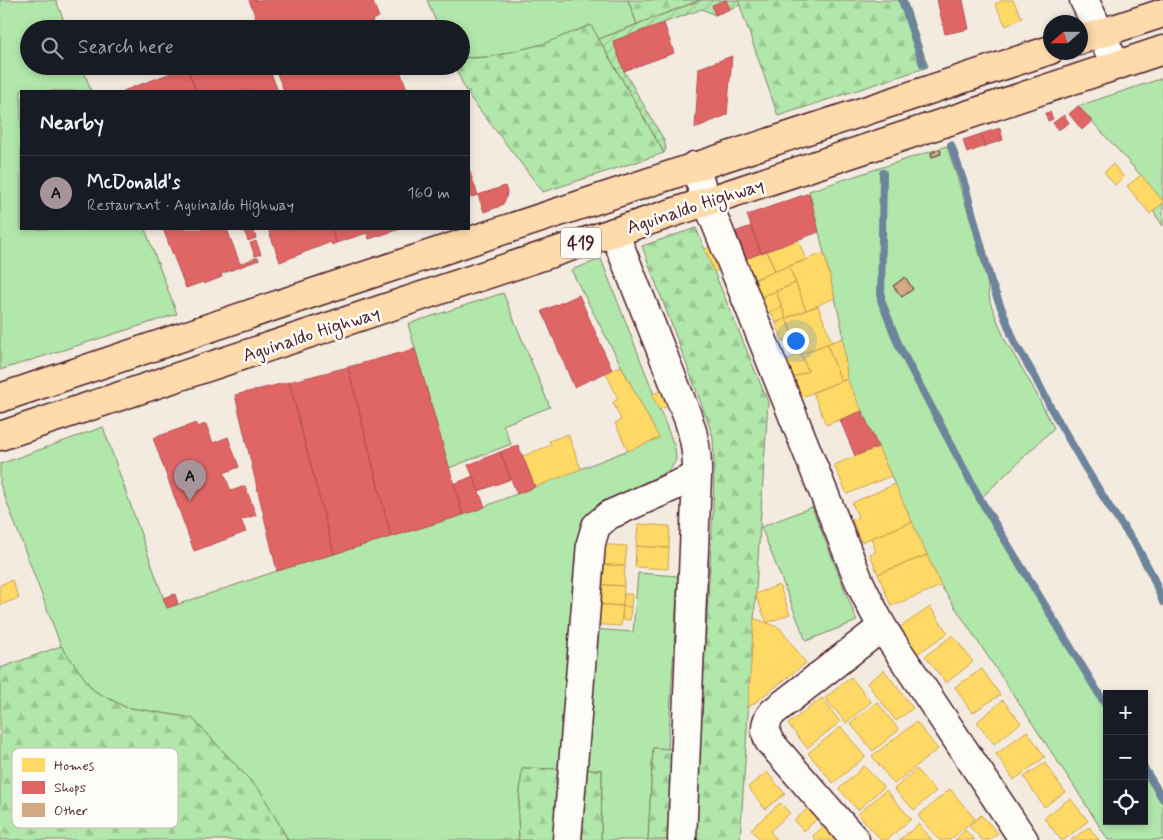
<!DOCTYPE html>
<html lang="en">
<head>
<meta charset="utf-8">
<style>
	body { margin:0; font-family:Mynerve,sans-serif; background:#20242c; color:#f1f3f6 }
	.controls { position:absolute; right:15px; bottom:15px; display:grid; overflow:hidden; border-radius:0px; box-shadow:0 2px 8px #0003 }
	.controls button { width:45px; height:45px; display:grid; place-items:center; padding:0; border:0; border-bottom:1px solid #363941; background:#171b24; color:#f1f3f6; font:25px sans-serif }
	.compass { position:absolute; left:1043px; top:15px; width:45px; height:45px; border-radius:50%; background:#171b24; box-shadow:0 2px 8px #0003; rotate:249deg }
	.you { position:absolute; left:795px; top:340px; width:18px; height:18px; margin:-12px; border:4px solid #fff; border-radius:50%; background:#1a73e8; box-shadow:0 0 0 8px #1a73e833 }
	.badge { display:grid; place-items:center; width:32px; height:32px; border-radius:50%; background:#a6949b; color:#111; font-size:16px; font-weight:700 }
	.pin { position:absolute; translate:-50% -41px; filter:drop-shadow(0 1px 2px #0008) }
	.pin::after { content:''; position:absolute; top:26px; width:18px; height:15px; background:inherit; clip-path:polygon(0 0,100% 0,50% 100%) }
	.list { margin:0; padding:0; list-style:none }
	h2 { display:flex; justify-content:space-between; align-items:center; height:65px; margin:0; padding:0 20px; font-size:21px }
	h2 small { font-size:16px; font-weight:400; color:#9ea1a6 }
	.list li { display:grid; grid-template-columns:32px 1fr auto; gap:15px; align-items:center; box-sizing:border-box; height:75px; padding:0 20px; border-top:1px solid #363941 }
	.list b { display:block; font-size:19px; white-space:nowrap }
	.list p { margin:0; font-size:16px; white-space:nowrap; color:#9ea1a6 }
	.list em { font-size:16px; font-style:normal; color:#9ea1a6 }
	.icon { flex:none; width:28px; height:28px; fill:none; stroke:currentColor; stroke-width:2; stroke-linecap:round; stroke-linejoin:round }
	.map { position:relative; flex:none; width:1163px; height:840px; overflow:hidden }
	.search { position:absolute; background:#171b24; box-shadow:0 2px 8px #0003; left:20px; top:20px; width:450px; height:55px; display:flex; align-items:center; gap:12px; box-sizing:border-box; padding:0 18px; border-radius:28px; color:#9ea1a6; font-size:19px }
	.panel { position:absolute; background:#171b24; box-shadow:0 2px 8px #0003; left:20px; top:90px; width:450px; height:140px; border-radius:0px }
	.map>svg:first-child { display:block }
</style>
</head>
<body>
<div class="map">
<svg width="1163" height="840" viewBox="0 0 1163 840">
	<defs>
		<pattern id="forest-firs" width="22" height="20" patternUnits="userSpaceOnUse" patternTransform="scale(1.25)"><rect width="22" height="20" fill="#b1e7aa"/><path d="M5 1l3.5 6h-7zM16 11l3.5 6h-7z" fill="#9ac692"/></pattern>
		<pattern id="garden-furrows" width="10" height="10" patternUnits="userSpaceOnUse" patternTransform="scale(1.25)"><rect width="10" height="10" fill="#b1e7aa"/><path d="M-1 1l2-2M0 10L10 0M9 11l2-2" fill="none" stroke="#9ac692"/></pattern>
	</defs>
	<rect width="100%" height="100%" fill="#f4ebe0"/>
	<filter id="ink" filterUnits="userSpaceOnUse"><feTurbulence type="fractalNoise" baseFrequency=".02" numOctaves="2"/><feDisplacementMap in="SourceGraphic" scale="10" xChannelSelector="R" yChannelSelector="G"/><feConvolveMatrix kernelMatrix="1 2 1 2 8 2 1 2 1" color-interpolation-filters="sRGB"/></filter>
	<g filter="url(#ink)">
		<path fill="#b1e7aa" stroke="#7e836a" d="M0,0H56L67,29H29V66H82L91,91H21V229H145L177,314L0,370Z
			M427,0H628L637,24L599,39L590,25L544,44L490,57L461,58V29H439Z
			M1163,78V201C1136,169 1107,138 1078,106Z
			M947,146L971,221L987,281L990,302L1006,342L1029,380L1054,428L980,499L1107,707V821H1144V768L1163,799V840H1108L1072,783L941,586L847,379L842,327L809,191Z
			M1163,203V226L1153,211Z
			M601,259L675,448L676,460L670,470L604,503L564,769L522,768L518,816L519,837L517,840H288L261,792L192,718L125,707L93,690L61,646L0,484V464L103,427L167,608L277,571L463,515L659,438L571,270Z
			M503,293L550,407L503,425L511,444L449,468L408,324Z
			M812,507L857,621L806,641L761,527Z
			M638,573L678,576L668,749L653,748L648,840H601L602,770H586L593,629L633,632Z"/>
		<path fill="url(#forest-firs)" stroke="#7e836a" d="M628,0H701L637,24Z
			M738,0H906L928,67L778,116Z
			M591,25L664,153L543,192L469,96V91L465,90L455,66H461V58L490,57L543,44Z
			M696,228L768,402L740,840H648L653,748L699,750L713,511L714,464L713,437L704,411L642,246Z
			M61,646L93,690L125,707L192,718L261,792L288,840H0V668Z
			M522,768L602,770L601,840H517L519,837L518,816Z"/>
		<path fill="url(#garden-furrows)" stroke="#7e836a" d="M701,0H738L740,5L715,15L702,9L614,41L624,71L664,140L666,149L664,153L599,39Z"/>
		<path fill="#ffd966" stroke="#c9a154" d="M1003,0H1013L1022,18L1006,26L995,4Z
			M1113,164L1124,177L1115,185L1104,172Z
			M1141,175L1163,201V203L1150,214L1127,186Z
			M798,240L806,260L775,271L767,251Z
			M712,246L721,269L714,272L705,249Z
			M767,251L775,271L754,280L746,259Z
			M824,253L835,298L806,310L789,266Z
			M789,266L796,283L759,298L752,280Z
			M796,283L806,310L786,318L776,291Z
			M776,291L782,307L765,314L759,298Z
			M818,306L832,342L804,353L797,335L793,337L786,318Z
			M782,307L786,318L776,323L771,312Z
			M786,318L793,337L783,341L776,323Z
			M843,338L847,379L841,381L827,344Z
			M827,344L841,381L802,397L794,377L808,371L801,354Z
			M801,354L808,371L792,378L785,360Z
			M621,366L659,438L628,451L615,423L621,420L613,402L618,399L606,373Z
			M847,379L862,411L826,425L813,392Z
			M662,391L668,406L659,410L652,394Z
			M568,434L581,469L535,487L523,456L551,445L549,441Z
			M878,447L891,476L847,494L834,465Z
			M895,484L912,522L861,542L852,520L858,517L852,503Z
			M912,522L927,555L878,574L870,554L876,552L871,538Z
			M638,524L670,526L669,548L636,546Z
			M597,544L627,546L625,566L596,564Z
			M636,546L669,548L668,569L635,567Z
			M927,555L941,586L891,606L878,574Z
			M596,564L625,566L624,586L594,584Z
			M12,580L19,598L0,605V585Z
			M594,584L624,586L623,606L593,604Z
			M779,585L790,614L767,623L755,594Z
			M624,594H632L631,607L623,606Z
			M593,604L623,606L621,626L591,624Z
			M623,606L631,607L630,620H622Z
			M930,607L948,633L914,656L896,630Z
			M754,618L780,628L806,663L748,708Z
			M953,635L973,662L946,683L925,656Z
			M982,669L1000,695L972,713L955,687Z
			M884,670L913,708L896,721L867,683Z
			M851,677L871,702L846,723L825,698Z
			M822,698L840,722L807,748L788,724Z
			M1003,700L1021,723L994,744L977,722Z
			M877,702L899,730L873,751L850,723Z
			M916,722L938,749L894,784L872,756Z
			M841,727L865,757L833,783L808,753Z
			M1027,731L1045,757L1014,780L996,754Z
			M1045,763L1065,792L1044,807L1024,777Z
			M864,766L884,787L858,810L839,789Z
			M916,769L936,791L914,810L894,789Z
			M767,772L785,794L765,809L748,787Z
			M950,789L975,819L950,840H939L918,816Z
			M886,790L911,819L887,840H881L858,814Z
			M1070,798L1088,821L1064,840H1061L1044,818Z
			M780,803L790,813L770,831L777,840H760L751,829Z
			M809,807L818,818L804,831L794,821Z
			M981,815L998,833L990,840H982L969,826Z
			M919,824L932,840H899Z
			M824,826L836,840H816L813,836Z
			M1089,827L1099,840H1071Z
			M965,830L975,840H955Z"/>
		<path fill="#e06666" stroke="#b35154" d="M249,0H372L379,17L372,20L376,29H260Z
			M726,0L730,9L715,15L712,5Z
			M937,0H963L969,29L945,34Z
			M664,23L674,53L624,71L613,41Z
			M732,56L727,115L695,128L699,68Z
			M268,66L278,91H196L187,67Z
			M274,66H398L408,91H284Z
			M187,67L196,91H123Z
			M1078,106L1092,121L1082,130L1069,114Z
			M1050,112L1053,119L1048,121L1045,113Z
			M1064,115L1069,123L1058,130L1053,123Z
			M1000,128L1003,140L985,146L981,134Z
			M981,134L985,146L967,153L963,140Z
			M469,170L478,195L469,198Z
			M505,186L507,192L506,198L503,204L498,207L484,212L478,195Z
			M809,193L819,232L761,253L747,215Z
			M751,226L761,253L742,260L732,233Z
			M163,229H227L240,264L258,257L259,260L221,274L222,277L204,284L203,282L186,288Z
			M248,229H253L256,238L248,241L244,230Z
			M268,229H331L336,243L332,245L331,242L280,262Z
			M331,229H400L369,239L367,233L336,243Z
			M256,241L261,254L255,256L250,243Z
			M579,295L612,370L574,387L542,311Z
			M415,349L463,515L391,537L348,367Z
			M348,367L391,537L334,554L289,382Z
			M289,382L334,554L277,571L235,395Z
			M862,411L878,447L855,456L840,420Z
			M196,423L197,427L206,424L213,443L228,437L239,467L224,473L231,491L245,486L256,515L241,520L246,532L194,551L153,438Z
			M518,445L535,487L517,494L500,452Z
			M500,452L511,479L479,491L468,465Z
			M473,476L485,507L463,515L454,484Z
			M175,594L178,604L167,608L163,598Z"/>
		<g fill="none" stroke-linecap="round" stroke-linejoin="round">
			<path stroke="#6d849b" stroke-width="8" d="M902,0L923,64
				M951,145L965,186L991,282L1015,343L1035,377L1052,410L1085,467L1112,511L1136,545L1152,575L1163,602
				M883,173L881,300L899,346L980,499L1107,707
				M1144,768L1163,799"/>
		</g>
		<path fill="#d1a983" stroke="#4a1f2b" d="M940,149L941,154L932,157L931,153Z
			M905,277L913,289L902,297L893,286Z"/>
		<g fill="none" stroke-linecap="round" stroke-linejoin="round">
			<defs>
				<path id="street" d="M1084,0L1116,65
					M694,166L707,201L859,581C870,604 881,627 896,648L1024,840
					M614,232L688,418C695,438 698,455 697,476L682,840
					M567,840L591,543L596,526L609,515L697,476
					M855,840L769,741C764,730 765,721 773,712L882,627"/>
				<path id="highway" d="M1080,40L1163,13
					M0,398L319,291L1050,50
					M0,436L1163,50"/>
			</defs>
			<use href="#street" stroke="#4a1f2b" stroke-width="31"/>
			<use href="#highway" stroke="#4a1f2b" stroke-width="31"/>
			<use href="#street" stroke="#fdfcf7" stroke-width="28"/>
			<use href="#highway" stroke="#fedbac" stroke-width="28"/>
		</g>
	</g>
	<g text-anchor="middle" stroke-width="5" stroke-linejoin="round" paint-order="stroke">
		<rect fill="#fdfcf7" stroke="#806168" stroke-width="1" x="561" y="227.5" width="40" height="31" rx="4"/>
		<g font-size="18" font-weight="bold" fill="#4a1f2b">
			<text x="581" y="249">419</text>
		</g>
		<g font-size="19" fill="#4a1f2b" stroke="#fdfcf7">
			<text transform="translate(695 205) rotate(-18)" y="7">Aguinaldo Highway</text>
			<text transform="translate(311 333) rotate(-18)" y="7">Aguinaldo Highway</text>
		</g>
	</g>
	<rect x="12" y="748" width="166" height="80" rx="8" fill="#fdfcf7" stroke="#c7baba" stroke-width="1"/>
	<rect x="22" y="758" width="23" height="14" fill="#ffd966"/>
	<rect x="22" y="781" width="23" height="13" fill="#e06666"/>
	<rect x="22" y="803" width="23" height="14" fill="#d1a983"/>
	<g font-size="14" fill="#4a1f2b">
		<text x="54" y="770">Homes</text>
		<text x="54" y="792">Shops</text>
		<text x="54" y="815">Other</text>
	</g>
</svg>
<div class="controls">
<button>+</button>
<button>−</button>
<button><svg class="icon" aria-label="locate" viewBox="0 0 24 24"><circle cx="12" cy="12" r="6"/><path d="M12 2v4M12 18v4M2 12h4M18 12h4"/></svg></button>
</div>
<svg class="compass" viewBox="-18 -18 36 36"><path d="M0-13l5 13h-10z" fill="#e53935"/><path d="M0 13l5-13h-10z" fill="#9ea1a6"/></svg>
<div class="you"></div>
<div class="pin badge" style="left:190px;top:501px">A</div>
<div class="search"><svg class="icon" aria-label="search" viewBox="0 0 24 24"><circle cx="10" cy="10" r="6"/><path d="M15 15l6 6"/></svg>Search here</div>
<section class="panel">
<h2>Nearby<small></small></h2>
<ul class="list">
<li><span class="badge">A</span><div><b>McDonald's</b><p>Restaurant · Aguinaldo Highway</p></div><em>160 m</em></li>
</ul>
</section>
</div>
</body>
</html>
